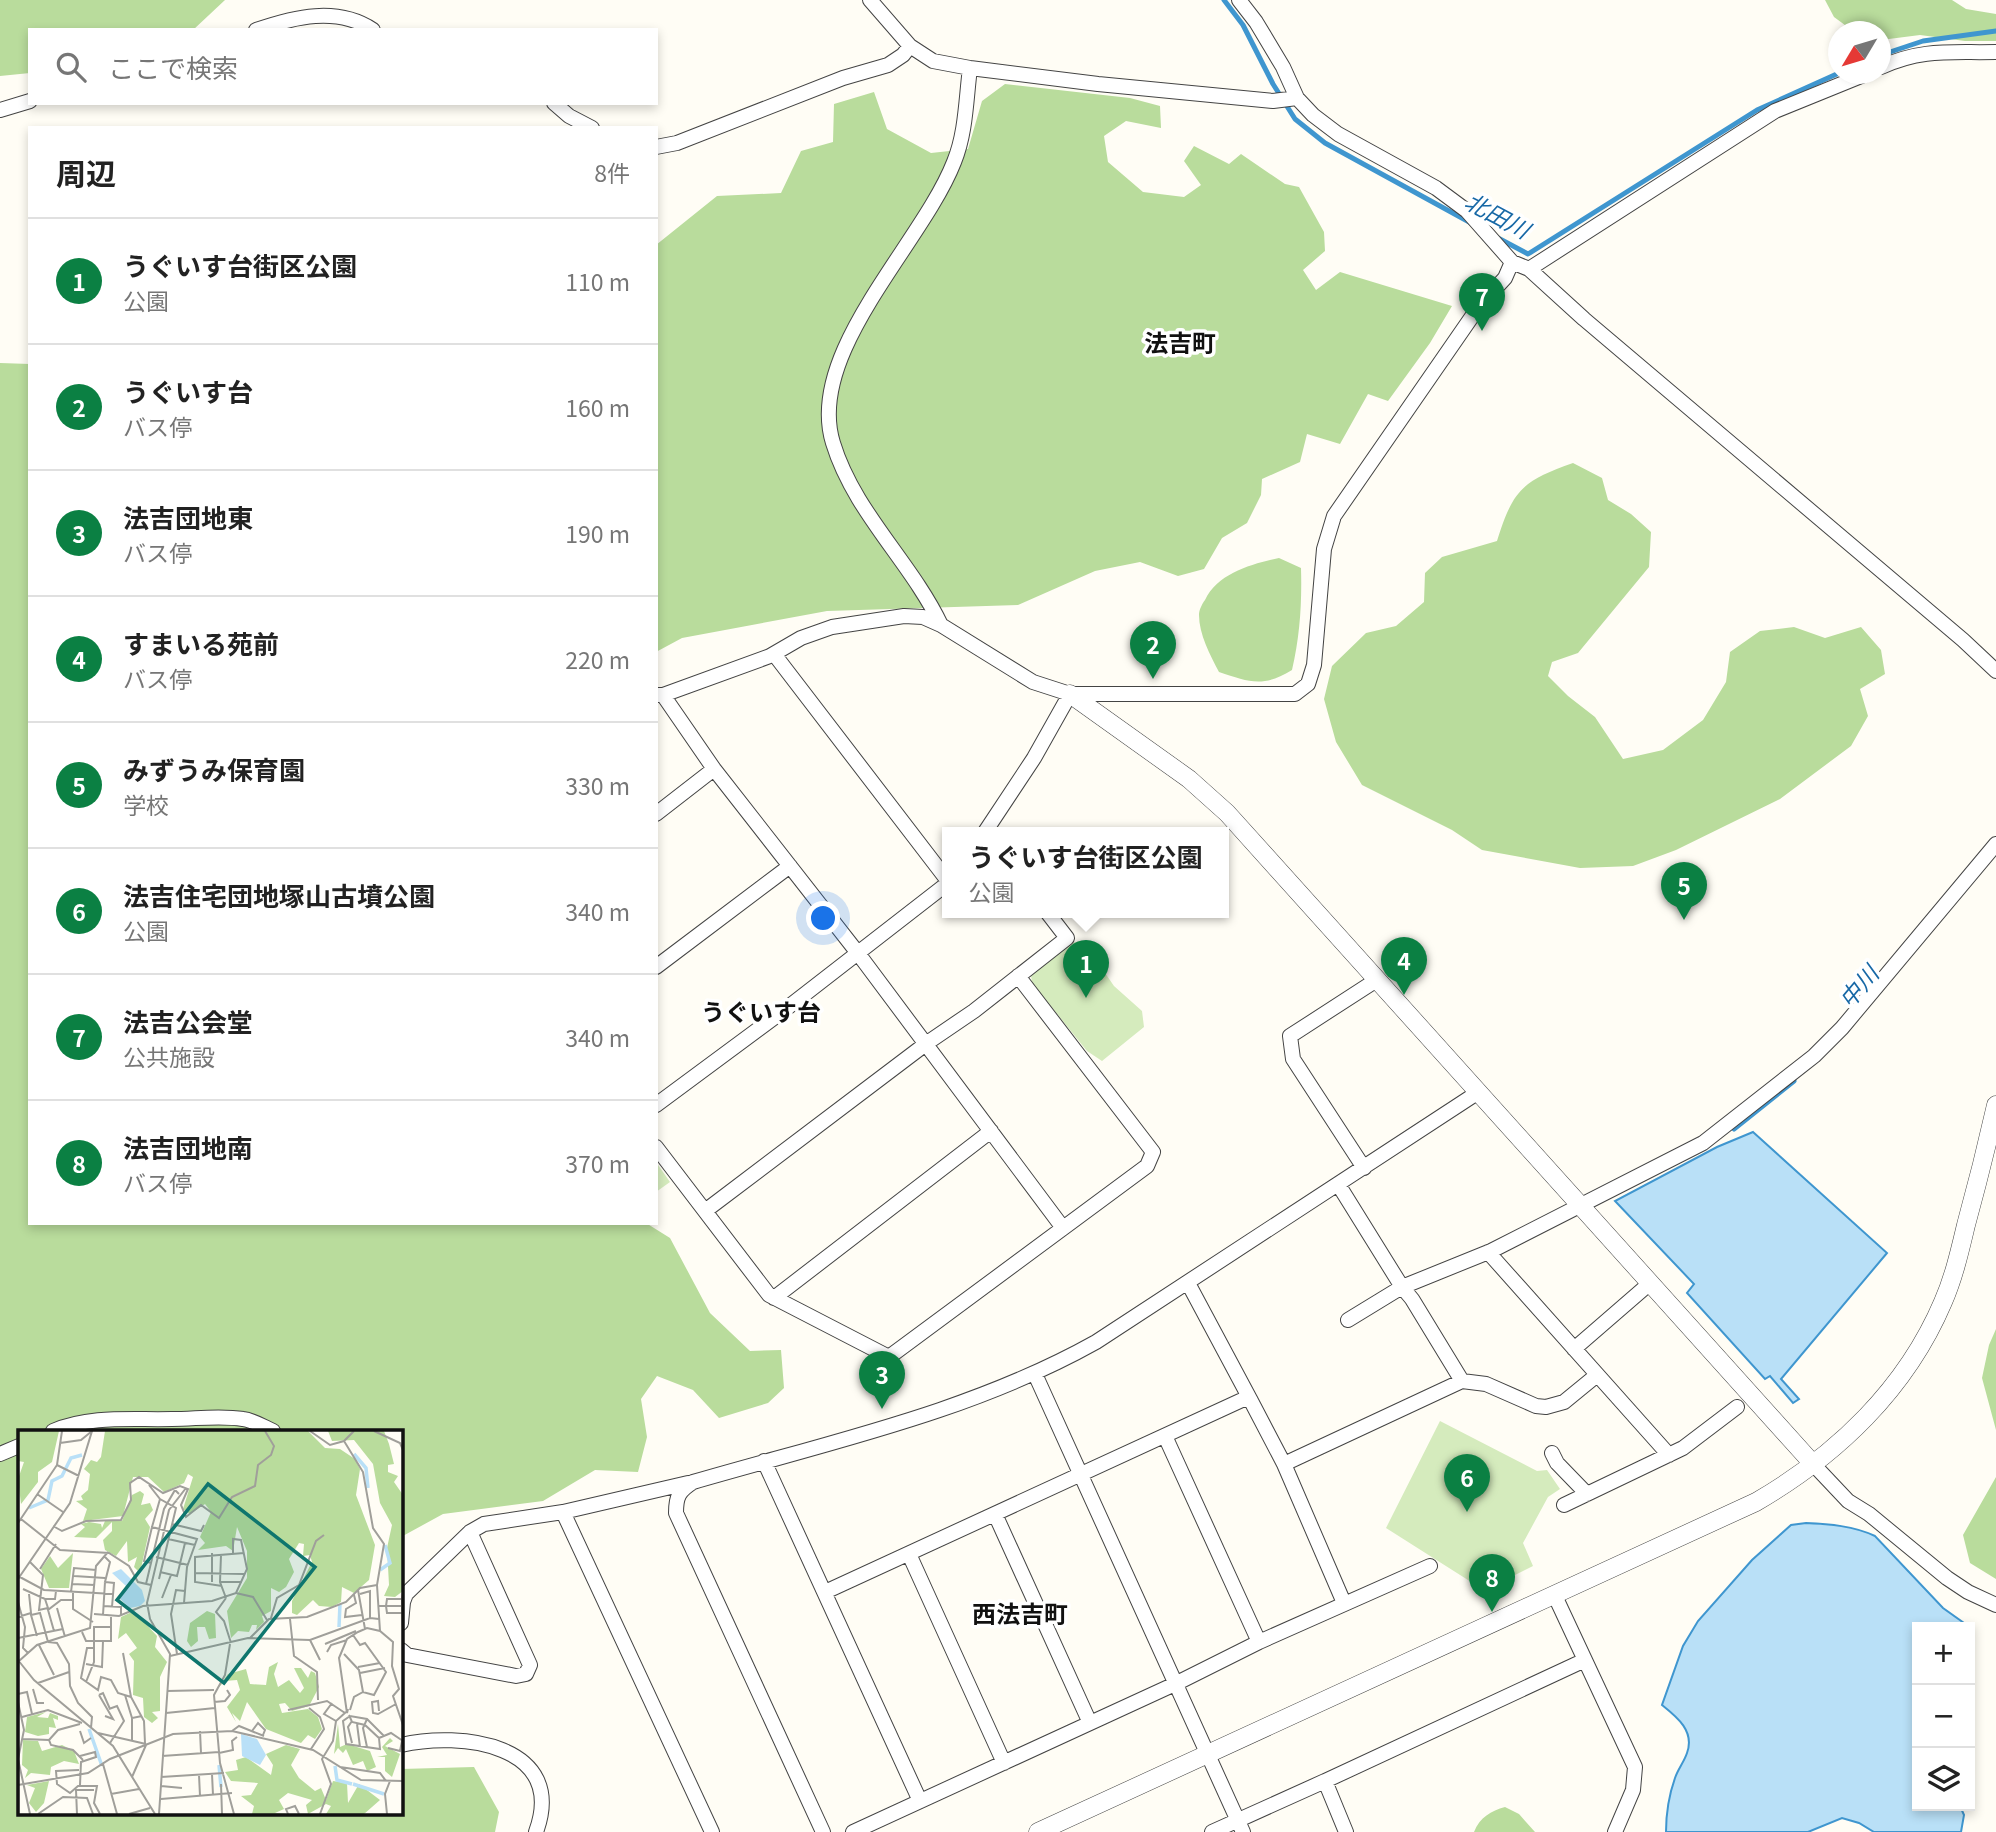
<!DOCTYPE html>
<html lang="ja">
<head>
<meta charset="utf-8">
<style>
	body { margin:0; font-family:Georgia,"Noto Sans JP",serif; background:#f6f6f6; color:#222 }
	.controls { position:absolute; right:21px; bottom:21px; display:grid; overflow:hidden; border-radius:0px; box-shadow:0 4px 10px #0003 }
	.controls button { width:63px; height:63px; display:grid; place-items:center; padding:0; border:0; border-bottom:2px solid #e0e0e0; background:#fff; color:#222; font:35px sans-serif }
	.compass { position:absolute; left:1828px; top:21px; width:63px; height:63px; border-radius:50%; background:#fff; box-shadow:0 4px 10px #0003; rotate:232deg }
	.you { position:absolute; left:824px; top:919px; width:24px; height:24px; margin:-18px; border:5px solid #fff; border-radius:50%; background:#1a73e8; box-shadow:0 0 0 10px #1a73e833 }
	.badge { display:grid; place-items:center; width:46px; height:46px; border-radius:50%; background:#0b8043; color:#fff; font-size:23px; font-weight:700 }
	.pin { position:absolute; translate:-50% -58px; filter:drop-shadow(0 2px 4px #0008) }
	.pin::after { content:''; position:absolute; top:37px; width:24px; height:21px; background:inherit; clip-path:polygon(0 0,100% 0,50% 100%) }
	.popup { position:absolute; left:942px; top:827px; width:287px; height:91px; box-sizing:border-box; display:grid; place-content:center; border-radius:0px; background:#fff; filter:drop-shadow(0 2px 5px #0005); font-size:23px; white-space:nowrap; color:#767676 }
	.popup b { font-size:26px; color:#222 }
	.popup::after { content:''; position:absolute; left:50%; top:100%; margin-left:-14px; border:14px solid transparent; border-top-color:#fff }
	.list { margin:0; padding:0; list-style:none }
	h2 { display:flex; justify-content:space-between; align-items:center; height:91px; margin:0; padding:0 28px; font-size:30px }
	h2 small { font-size:23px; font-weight:400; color:#767676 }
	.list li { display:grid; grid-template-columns:46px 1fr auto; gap:21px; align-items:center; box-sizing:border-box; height:126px; padding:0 28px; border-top:2px solid #e0e0e0 }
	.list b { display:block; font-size:26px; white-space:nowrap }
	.list p { margin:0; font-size:23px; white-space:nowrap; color:#767676 }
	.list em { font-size:23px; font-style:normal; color:#767676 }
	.icon { flex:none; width:38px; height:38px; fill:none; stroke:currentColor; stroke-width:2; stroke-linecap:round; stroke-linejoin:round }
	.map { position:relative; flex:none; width:1996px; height:1832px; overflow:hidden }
	.search { position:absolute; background:#fff; box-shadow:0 4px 10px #0003; left:28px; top:28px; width:630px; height:77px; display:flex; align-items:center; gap:18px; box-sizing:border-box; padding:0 24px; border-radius:0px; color:#767676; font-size:26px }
	.panel { position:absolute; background:#fff; box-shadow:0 4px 10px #0003; left:28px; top:126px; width:630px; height:1099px; border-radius:0px }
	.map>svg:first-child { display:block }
</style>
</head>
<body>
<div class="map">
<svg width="1996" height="1832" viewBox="0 0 1996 1832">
	<rect width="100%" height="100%" fill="#fffdf5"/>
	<path fill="#d5ebbd" d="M1083,941L1114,986L1142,1011L1144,1027L1102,1061L1087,1051L1032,983L1031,975L1071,943Z
		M656,1162L670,1182L656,1192Z
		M1440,1421L1537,1471L1547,1470L1560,1489L1548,1497L1523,1543L1533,1566L1511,1577L1504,1575L1479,1587L1386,1528Z"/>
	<path fill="#b9dc9c" d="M0,0H225L193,30H30V73L0,76Z
		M1825,0H1952L1966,9L1996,14V41H1965L1920,35L1881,40V32L1853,31L1834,17Z
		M1005,84L1130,98L1160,106L1161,128L1126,121L1104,136L1108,162L1143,192L1184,197L1201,185L1184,161L1194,146L1229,164L1241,154L1285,184L1299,187L1324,232L1325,251L1303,270L1316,290L1340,272L1452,306L1430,343L1388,401L1368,394L1340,444L1307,434L1300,462L1262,479L1261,495L1247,523L1222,538L1204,569L1178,576L1140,562L1095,571L1018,605L827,611L682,638L656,652V245L717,196L781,193L801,151L833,142L834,104L874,92L887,129L931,153L968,149L982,101Z
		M0,363L30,364V1223H646L670,1238L710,1313L750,1351L781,1350L784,1388L768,1403L719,1418L693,1390L657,1376L641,1399L647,1437L638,1472L595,1470L543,1501L443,1514L401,1537V1431H19V1813H401V1769L474,1767L499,1812L495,1832H0Z
		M1573,463L1602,478L1608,500L1631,514L1651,532L1649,567L1578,653L1552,662L1548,676L1568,696L1595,717L1623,759L1663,750L1703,720L1726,682L1730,652L1760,631L1794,627L1825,638L1861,627L1881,650L1885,674L1860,689L1868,716L1851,746L1780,799L1676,850L1633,866L1580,868L1482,850L1452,830L1362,785L1336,742L1324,699L1332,666L1366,633L1396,626L1424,602L1425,573L1442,557L1497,541C1513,490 1522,481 1573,463Z
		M1279,558L1301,568C1302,603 1300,636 1292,670C1263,688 1249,682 1219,672C1210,655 1199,634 1199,615C1199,610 1202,604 1205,600C1218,573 1252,564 1279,558Z
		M1996,1329V1430L1982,1378L1989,1345Z
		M1996,1477V1579L1970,1563L1963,1535Z
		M1505,1807L1519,1814L1535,1832H1474C1480,1817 1491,1811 1505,1807Z"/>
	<path fill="#b9e0f7" stroke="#3f96cf" stroke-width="2" d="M1753,1132L1887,1253L1781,1379L1799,1399L1793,1403L1770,1376L1765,1379L1687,1293L1694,1284L1615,1201L1717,1147Z
		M1806,1523C1829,1524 1854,1526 1875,1536L1943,1608L1971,1628L1970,1647V1627H1917V1806H1960L1964,1815L1961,1832H1874L1859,1823L1842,1818L1808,1832H1666C1666,1814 1669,1795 1675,1778C1678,1769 1684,1762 1687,1753C1695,1731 1677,1717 1662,1705L1683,1646L1698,1621L1752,1560L1791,1525Z"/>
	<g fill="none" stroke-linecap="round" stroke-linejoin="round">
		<path stroke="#3f96cf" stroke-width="5" d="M1224,0L1243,25L1273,84L1295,119L1325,143L1471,223
			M1881,55L1923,41L1996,31
			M1498,238L1528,254L1757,110L1839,73
			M1734,1129L1794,1081"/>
		<defs>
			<path id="minor" d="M870,0L910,46L933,61L970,68L1098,84L1273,101L1297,98
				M1239,0L1256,22L1283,67L1297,98L1313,115L1338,134L1436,188L1467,211L1512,262L1529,269L1584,319L1963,640L1996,671
				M256,30C294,17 337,6 373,30
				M1881,67C1923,48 1951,53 1996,52
				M554,103L569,116L592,128
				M0,110L30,101
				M656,147L677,143L843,78L888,65L903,55L910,46
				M1529,269L1775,111L1866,74
				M941,625C911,562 854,512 833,443C805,353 922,244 954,162C966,133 966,99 970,68
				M774,654L948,881
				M656,695H663L770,656L801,638L832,627L904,616L923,617L941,625L1033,682L1070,694H1295L1308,684L1314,665L1324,549L1334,516L1480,305L1505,278L1512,262
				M663,695L714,769L857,952L1063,1228
				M656,814L714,769
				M985,832L1034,758L1070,694
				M656,967L790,866
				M656,1105L787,1008L948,883
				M656,1147L769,1295L889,1357L1147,1166L1153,1152L1018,976
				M1364,1168L1293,1059L1290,1036L1375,981
				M1338,1184L1402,1287L1491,1251L1703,1143L1814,1056L1842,1028L1996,844
				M705,1211L927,1043L974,1011L1067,938L1047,912
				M1488,1252L1669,1455
				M1188,1283L1250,1399
				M774,1298L991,1131
				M1348,1320L1402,1287L1412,1299L1462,1381
				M1574,1349L1649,1284
				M1035,1374L1243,1832
				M53,1431C91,1415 131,1420 172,1419C195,1419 220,1415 243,1419C253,1420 264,1427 273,1431
				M1165,1436L1259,1642
				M1552,1453L1557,1463L1587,1494
				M0,1454L19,1446
				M764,1461L920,1801
				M1284,1464L1462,1381L1486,1384L1536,1406L1546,1407L1564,1402L1597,1375
				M1814,1465L1848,1501L1869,1514L1947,1578L1968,1592L1996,1605
				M1564,1505L1683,1448L1737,1407
				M563,1512L688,1483
				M995,1514L1090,1723
				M909,1554L1004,1763
				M825,1592L1242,1400L1250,1399L1284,1464L1344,1603
				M1555,1596L1635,1767L1633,1790L1615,1832
				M401,1623L403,1602L406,1594L470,1532L484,1524L563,1512L712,1832
				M401,1650L407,1655L516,1676L526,1674L530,1665L470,1532
				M401,1745C460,1731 568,1744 536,1832
				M823,1832L676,1513C676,1496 679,1491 693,1482C830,1442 971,1412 1096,1342L1477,1093
				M853,1832L1175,1684L1259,1642L1430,1566
				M1212,1832L1325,1781
				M1346,1832L1325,1781L1585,1660"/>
			<path id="tertiary" d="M1070,694L1189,779L1227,813L1814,1465
				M1038,1832L1756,1502C1837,1455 1906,1389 1943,1302C1954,1277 1960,1250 1966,1225C1977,1185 1987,1145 1996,1105"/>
		</defs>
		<use href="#minor" stroke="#444" stroke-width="16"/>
		<use href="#tertiary" stroke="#444" stroke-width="19"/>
		<use href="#minor" stroke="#fff" stroke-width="14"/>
		<use href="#tertiary" stroke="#fff" stroke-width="18"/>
	</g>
	<g text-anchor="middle" stroke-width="7" stroke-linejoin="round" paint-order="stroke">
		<g font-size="23" font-style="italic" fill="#1768a6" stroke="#fff">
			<text transform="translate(1497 216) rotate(28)" y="8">北田川</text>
			<text transform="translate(1859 987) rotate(-50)" y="8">中川</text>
		</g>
		<g font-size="24" font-weight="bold" fill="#111" stroke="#fff">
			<text x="1180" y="352">法吉町</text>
			<text x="761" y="1021">うぐいす台</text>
			<text x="1020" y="1623">西法吉町</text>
		</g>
	</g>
	<g transform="translate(18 1430)">
		<rect width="385" height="385" fill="#fffdf5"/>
		<path d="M0,1H41L34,32L20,42V52L3,74L0,49L6,32L0,31ZM87,1H290L307,18L322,19L337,29L342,39L338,65L357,115L351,150L336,163L324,157L323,172L314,177L301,176L295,170L279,185L274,183V171L294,132L292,125L285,126L286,114L281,113L271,129L276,142L268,157L261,162L253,158V181L244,186L246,192L238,200L239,195H234L231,202L220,201L213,208L209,181L229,148V121L219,97L215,121L208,116L180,120L187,113L182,107L193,82L187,74L172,84L165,79L175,47L170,44L166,53L146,62L130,47H115L105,86L65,91L69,79L58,71L65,70L63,66L70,60L72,44L66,39L73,30L79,32L83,27ZM310,1H366L371,14L376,34L370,35V42L380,46L376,52L385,65V161L377,167L366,166L371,155L369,118L374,95L362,73L355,34L336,10L314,11ZM122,61L126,64L123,75L132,73L135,80L127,89L132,97L122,143L116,137L119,127L110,132L109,111L98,126L87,120L85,110L94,101V92L78,108L56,107L67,97L63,94L71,92L83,94L84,98L87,91H104L114,65ZM55,123L51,158H31L23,139L32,126L40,138ZM116,181L139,206L137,217L149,232L142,247V281L134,282L140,288L134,293L126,287L125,268L115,265L116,231L111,224L119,218L108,203L100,209L103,187ZM189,181L197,184L198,208L191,209L187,197H179L180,211L173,217L169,211L172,193ZM260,232L256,244L260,257L271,250L282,263L286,258L276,238H283L290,248L293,241L297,243L301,257L291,276L274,281L267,273L261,274L264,283L290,279L300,287L304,299L297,309L290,305L283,313L248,299L229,272L222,291L214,283L218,292L209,277L222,260L219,250L207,251L199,259L210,244L228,239L232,254L248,255L251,237ZM28,282L19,287L30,288L32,283L40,286V290L35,288L38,298L31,297V304L20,306L7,302L9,287ZM320,294L322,317L329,314L352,321L358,337L349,341L345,331L335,335L328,319L325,323L320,318L316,324ZM372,308L375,311L367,316L382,324L374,347L367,341V327H359L369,325L364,317ZM5,310L20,311L24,321L44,315L56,321L61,334L46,331L33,337L32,345L13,343L7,348L10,340L4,335ZM268,315L282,319L273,335L281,348L297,361L303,358L308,370L315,351L329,353L330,373L341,354L362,370L346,384H308L313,376L308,374L290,384L288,375L294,370L270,363L261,370L266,379L257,383L269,384H234L236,376L223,366L233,365L240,353L213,351L207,342L220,340L218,330L228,327L253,345L255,335L248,324ZM31,351L26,373L18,382L11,373L17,358L9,355Z" fill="#b9dc9c"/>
		<path d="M103,139L124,160L127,171L122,176L112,178L101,168L108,156L94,143ZM223,304L239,309L248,325L242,335L224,326Z" fill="#b9e0f7"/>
		<path fill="none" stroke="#b9e0f7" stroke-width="3.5" d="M336,24L348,38L350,58M11,78L30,70L34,51L44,46L53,28L64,25M362,140L372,133L367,115M321,197L322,174M71,299L84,336M201,335L203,357M317,336L319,350L334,354M335,354L366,364"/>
		<path fill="none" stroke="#a09f9a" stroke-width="2" d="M292,1L312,15L326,11L336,1M356,1L382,13L385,20M326,11L345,42L355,98L366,114L359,155L362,201M39,35L61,46M131,55L142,69L158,78L141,149M19,64L45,82M142,69L134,97L179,109L169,137L166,173M3,89L42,120L91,123L111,136L120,152L133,155M0,93L39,35L44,1M154,94L183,101L186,95M35,96L44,101L68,91L103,90L113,70L112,53L121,47L145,63L162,56L170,59L163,75L168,87L183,75L201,88L214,67L237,56L240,35L253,25L256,16L247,1M150,109L177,115M215,123V109L223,110L229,139L218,163M203,125L202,152L208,168M86,126L92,132L87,152L96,153L94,177M138,127L170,135M12,132L25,145L21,180L30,178L27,169M133,133L146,79L157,60L161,64M22,139L38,114M142,142L159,146L167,113M177,143L226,144M0,146L26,160L95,164M56,146L87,148M0,149L52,73L74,1L63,10L42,13M194,152V123M202,152H224M54,154L77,155M128,154L133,133L126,131L134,97M204,156L177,152V127L226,123M5,159L27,169H37L38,161M340,160L347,199M53,162L56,138L78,140M55,162V179L75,192M342,164L352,161V188M336,165L338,173L328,179L327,187L344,185M144,168L153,145M208,168L198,182L206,191L213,213M384,169L385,200M0,172L7,197L5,218L10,223M85,176L103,177V185M361,176H383M368,176L369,169H384L385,163M368,176L369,183H384M39,178L47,207M76,184L101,186L125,176L194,171L218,163L235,167L249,190M85,185L87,152M0,187L13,183L11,164M253,188L259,168L281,155L298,111L306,105M272,189L276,226L299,242L300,270M36,201L30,180L43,170H55M64,202L68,211H93V185M19,206L13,185L22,183L30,212M0,208L45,199M232,208L251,189L289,187L328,172L342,158L359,155M292,210L302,230M30,212L39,213L51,234L52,256L60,273L74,287L73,298M212,214L207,245L196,265L202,333L216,384M307,214L338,201M21,215L36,245M76,218H69L63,248L80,260L83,247L93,250L100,263L113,267M309,222L313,215L329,210M105,223L113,267L126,291L127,313M159,224L153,184L158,160L167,161M326,224L341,240L345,262M152,226L230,208L292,210L352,188L361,189M0,230L16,250L95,316L137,384M1,231L19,215L72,198L78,136L90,122M68,234L84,237L85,211M340,237L362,233M342,243L367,238M68,252L76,232V197H93M20,253L51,242M15,259L19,273H26M149,261L196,260M0,264L9,262L14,284M81,265L95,289L87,286M81,265L85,263L92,279M107,265L114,288M0,272L6,300L0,329L12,384M196,272L207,271L212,265L209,260M314,273L306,284L318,291M291,278L302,287L306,299L293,319M91,279L99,276L106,291L92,313M330,279L329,283L321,228L329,209L340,202L349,198L362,201L375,212L374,236L381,259L375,266L385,295M270,280L309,271L327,283M332,280L336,267L345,262L356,265L368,242L347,213L342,215L335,205M361,281L360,271L354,272L355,283L360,284L378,274M148,283L197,278M331,285L334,292L347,295L361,308L373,303L385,311M4,287L30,280L64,293M339,294L342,317M62,301L66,313L73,308M182,301L183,323M214,301L221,296L246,306M234,301L240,293L247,300L245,305M80,303L128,314M361,308L362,319L328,314L325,291L332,286L349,289L366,306M5,309L31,310L33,315L55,320L65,330M31,310L40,300L62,294M114,310V288L124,286M334,313L330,297L334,291M349,317L345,298L349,289M370,318L382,321L384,311M201,323L215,320L214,311L219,307M144,326L201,322M85,334L99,384M322,337L362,343L368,351M61,340L38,341L39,354L52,363L60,356H79L76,373L82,384M194,344L195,365M181,345L182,366M114,347L128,315M143,347L206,343M203,354L204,384M0,355L70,343L92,329L155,304L214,301L295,320L343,350L385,351M62,355L63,332L78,327L77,322L62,326M143,356L164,358M93,364L121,359M143,369L214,363M20,384L45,367L69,368L75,384M59,384L58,360H76M111,384L132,378M141,384L152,224L132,189L129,173L151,80L168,58M270,384L268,379L277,376L281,384M302,384L313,354L304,329L315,311L318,291L328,282M369,384L367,364L372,351"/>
		<path fill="#0f766e" fill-opacity="0.15" stroke="#0f766e" stroke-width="3.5" d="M190,54L297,137L206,253L99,170Z"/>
		<rect width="385" height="385" fill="none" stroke="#111" stroke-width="3.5"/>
	</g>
</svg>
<div class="controls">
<button>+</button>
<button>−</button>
<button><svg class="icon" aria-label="layers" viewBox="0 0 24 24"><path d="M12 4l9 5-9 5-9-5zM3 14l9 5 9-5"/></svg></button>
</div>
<svg class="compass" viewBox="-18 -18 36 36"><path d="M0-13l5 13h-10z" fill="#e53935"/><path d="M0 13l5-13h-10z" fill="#767676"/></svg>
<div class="you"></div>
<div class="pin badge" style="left:1086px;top:998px">1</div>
<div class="popup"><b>うぐいす台街区公園</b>公園</div>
<div class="pin badge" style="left:1153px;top:679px">2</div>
<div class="pin badge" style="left:882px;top:1409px">3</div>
<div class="pin badge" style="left:1404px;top:995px">4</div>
<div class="pin badge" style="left:1684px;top:920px">5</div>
<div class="pin badge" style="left:1467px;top:1512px">6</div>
<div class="pin badge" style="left:1482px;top:331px">7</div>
<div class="pin badge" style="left:1492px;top:1612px">8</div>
<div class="search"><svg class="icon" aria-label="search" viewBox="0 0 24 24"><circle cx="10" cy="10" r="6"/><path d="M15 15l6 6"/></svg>ここで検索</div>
<section class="panel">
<h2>周辺<small>8件</small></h2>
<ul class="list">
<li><span class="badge">1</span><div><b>うぐいす台街区公園</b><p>公園</p></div><em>110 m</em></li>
<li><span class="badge">2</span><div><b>うぐいす台</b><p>バス停</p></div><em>160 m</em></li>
<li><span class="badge">3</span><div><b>法吉団地東</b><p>バス停</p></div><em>190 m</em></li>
<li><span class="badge">4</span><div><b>すまいる苑前</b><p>バス停</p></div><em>220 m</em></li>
<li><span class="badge">5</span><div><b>みずうみ保育園</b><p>学校</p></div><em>330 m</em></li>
<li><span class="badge">6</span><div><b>法吉住宅団地塚山古墳公園</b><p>公園</p></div><em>340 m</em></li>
<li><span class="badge">7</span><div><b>法吉公会堂</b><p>公共施設</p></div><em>340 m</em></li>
<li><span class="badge">8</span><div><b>法吉団地南</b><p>バス停</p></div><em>370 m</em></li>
</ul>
</section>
</div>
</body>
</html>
